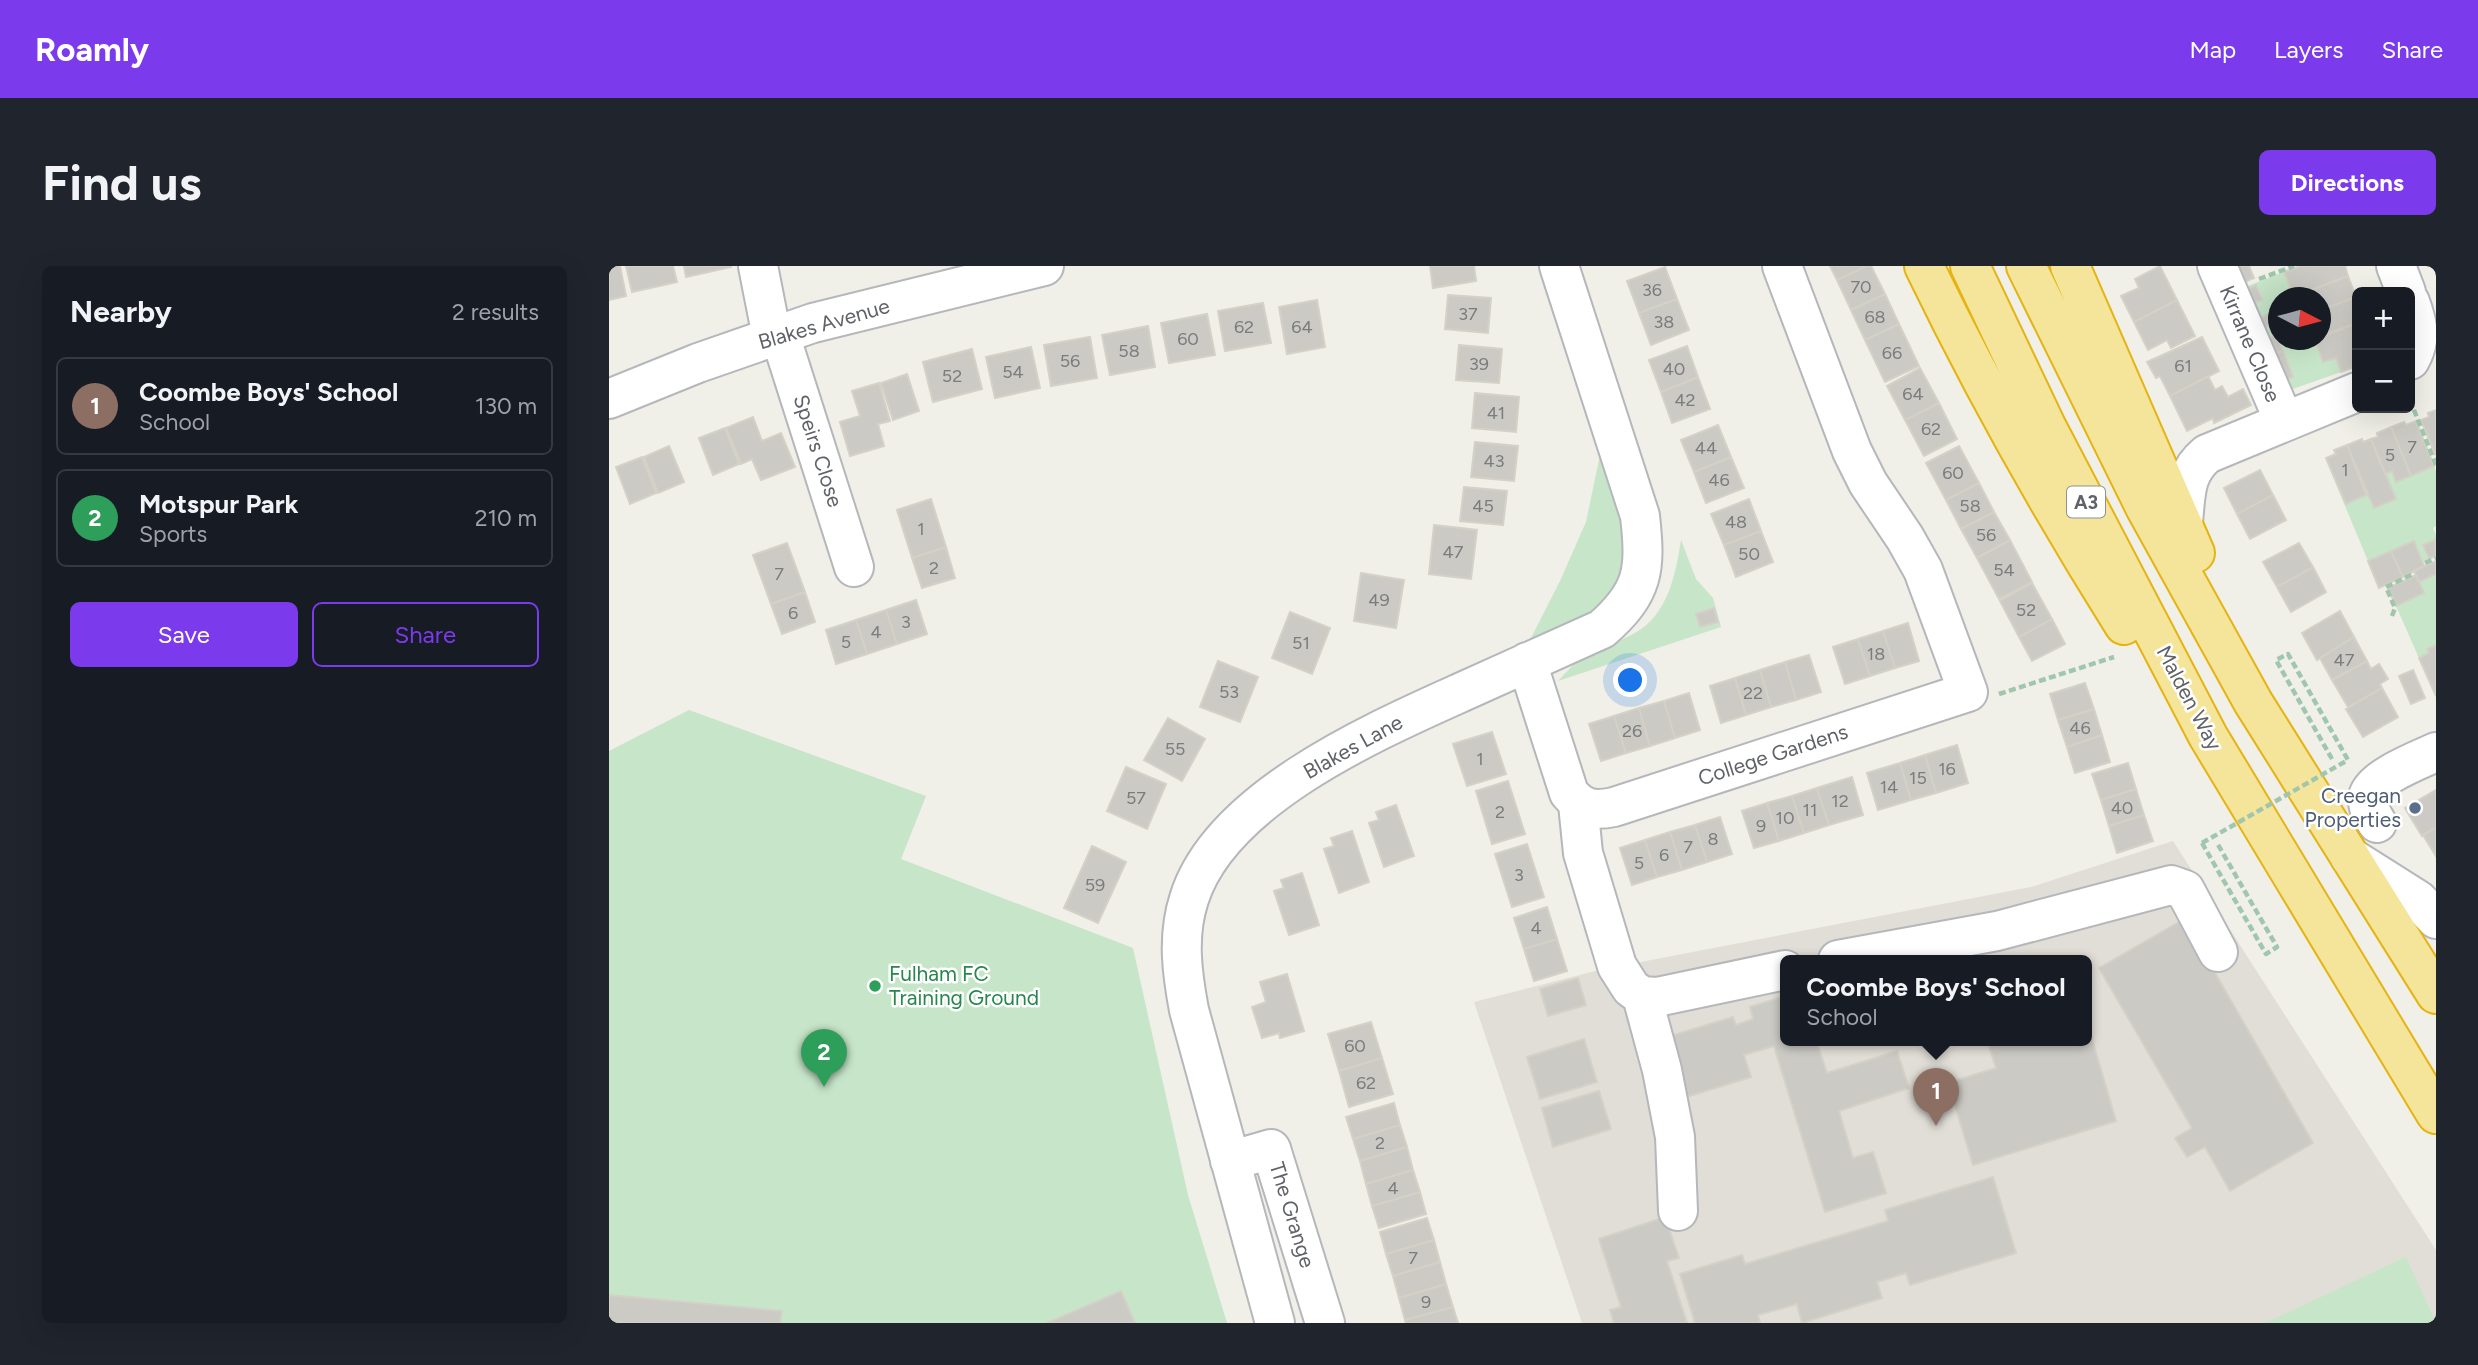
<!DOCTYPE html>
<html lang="en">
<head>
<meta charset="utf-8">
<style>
	body { margin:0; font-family:Figtree,sans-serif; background:#20242c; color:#f1f3f6 }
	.controls { position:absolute; right:21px; top:21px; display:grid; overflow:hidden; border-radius:10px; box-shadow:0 7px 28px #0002 }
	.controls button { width:63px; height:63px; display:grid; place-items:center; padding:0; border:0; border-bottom:2px solid #363941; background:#171b24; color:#f1f3f6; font:35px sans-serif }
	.compass { position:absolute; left:1659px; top:21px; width:63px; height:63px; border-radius:50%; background:#171b24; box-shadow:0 7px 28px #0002; rotate:96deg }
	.you { position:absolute; left:1022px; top:415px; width:24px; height:24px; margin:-18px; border:5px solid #fff; border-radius:50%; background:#1a73e8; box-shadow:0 0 0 10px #1a73e833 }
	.badge { display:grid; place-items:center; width:46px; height:46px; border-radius:50%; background:#7c3aed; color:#fff; font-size:23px; font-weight:700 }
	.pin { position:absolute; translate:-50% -58px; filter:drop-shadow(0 2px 4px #0008) }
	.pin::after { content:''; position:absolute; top:37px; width:24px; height:21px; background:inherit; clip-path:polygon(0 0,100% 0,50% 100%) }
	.popup { position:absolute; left:1171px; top:689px; width:312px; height:91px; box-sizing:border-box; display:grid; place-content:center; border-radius:10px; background:#171b24; filter:drop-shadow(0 2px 5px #0005); font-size:23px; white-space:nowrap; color:#9ea1a6 }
	.popup b { font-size:26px; color:#f1f3f6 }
	.popup::after { content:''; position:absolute; left:50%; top:100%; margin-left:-14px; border:14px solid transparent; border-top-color:#171b24 }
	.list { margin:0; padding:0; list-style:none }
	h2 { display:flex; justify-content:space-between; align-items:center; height:91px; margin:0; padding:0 28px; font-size:30px }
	h2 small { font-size:23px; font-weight:400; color:#9ea1a6 }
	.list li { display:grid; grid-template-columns:46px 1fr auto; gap:21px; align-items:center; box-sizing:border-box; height:98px; margin:0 14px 14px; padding:0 14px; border:2px solid #363941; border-radius:10px }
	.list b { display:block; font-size:26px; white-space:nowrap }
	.list p { margin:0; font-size:23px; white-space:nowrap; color:#9ea1a6 }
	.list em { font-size:23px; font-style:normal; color:#9ea1a6 }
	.actions { display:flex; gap:14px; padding:21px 28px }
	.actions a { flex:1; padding:16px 0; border:2px solid #7c3aed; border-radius:10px; text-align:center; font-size:24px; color:#7c3aed }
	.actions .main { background:#7c3aed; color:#fff }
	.map { position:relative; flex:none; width:1827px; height:1057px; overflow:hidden; border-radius:10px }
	header { display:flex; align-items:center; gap:42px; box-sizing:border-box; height:98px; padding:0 35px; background:#7c3aed; color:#fff }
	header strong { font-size:33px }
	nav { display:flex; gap:38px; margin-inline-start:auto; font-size:24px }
	.intro { display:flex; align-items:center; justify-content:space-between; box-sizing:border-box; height:168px; padding:0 42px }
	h1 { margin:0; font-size:49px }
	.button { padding:18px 32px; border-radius:10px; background:#7c3aed; color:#fff; font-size:24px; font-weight:700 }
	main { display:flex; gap:42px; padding:0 42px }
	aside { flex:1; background:#171b24; border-radius:10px; box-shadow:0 7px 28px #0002 }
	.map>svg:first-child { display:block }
</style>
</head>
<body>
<header>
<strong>Roamly</strong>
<nav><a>Map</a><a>Layers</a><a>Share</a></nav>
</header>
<div class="intro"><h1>Find us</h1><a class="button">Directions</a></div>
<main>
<aside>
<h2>Nearby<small>2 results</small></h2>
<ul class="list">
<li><span class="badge" style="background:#8d6e63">1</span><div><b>Coombe Boys' School</b><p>School</p></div><em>130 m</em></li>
<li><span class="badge" style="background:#2e9e5b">2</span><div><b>Motspur Park</b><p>Sports</p></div><em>210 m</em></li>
</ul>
<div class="actions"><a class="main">Save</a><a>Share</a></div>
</aside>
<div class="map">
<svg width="1827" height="1057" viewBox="0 0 1827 1057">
	<rect width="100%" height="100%" fill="#f0efe8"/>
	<path fill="#e0ded6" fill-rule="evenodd" d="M1564,575L1827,984V1057H973L865,736L990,704L1422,621ZM1176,694H1478V774H1176Z"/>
	<path fill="#c7e5c9" d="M1675,6L1701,24L1704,31L1670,32V74H1706L1714,96L1727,92L1732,106L1678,125L1631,23Z
		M991,189C1006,231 1031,281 1007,323C1004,328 1002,333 998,336C977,355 946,363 921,374L951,315L977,256Z
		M1716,192L1737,237L1757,229L1754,217L1765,242L1787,233L1776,208L1783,205L1788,215L1825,200L1827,205V260L1824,262L1827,269V289L1814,296L1805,275L1759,295Z
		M1072,274L1087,313L1104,332L1112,361L949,415C955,409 961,401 968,396C986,384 1007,377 1026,367C1059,349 1067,307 1072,274Z
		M1827,295V379L1818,383L1820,387L1810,392L1779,322L1806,309L1805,305Z
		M80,444L317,530L292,593L524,682L579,929L618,1057H0V485Z
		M1797,991L1827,1057H1656Z"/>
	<path fill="#cccac4" stroke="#d4d1c6" stroke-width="2" d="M0,0H11L17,30L0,34Z
		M17,0H64L68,16L23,26Z
		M75,0H122V1L77,11Z
		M821,0H865L867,15L824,22Z
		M1221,0H1258L1228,14Z
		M1258,0H1262L1276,28L1242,44L1228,14Z
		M1551,0L1568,34L1525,56L1512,30L1530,22L1526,13Z
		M1621,0H1640L1645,12L1629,19Z
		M1692,0H1736L1739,10L1685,31L1675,6Z
		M1056,1L1068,33L1030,47L1018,15Z
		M1739,10L1747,31L1712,44V32H1704L1701,24Z
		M1647,19L1653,34L1638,39L1632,26Z
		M1276,28L1290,58L1256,74L1242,44Z
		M839,29L882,32L879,67L836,63Z
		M1747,31L1748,57L1718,68L1712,44Z
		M1068,33L1080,64L1042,79L1030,47Z
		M708,34L716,81L678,88L670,41Z
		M1568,34L1586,70L1562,82L1558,74L1539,84L1525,56Z
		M654,37L662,77L616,85L609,45Z
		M1668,45L1670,56L1648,64L1644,54Z
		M598,48L606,89L560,97L552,57Z
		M1748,57V100L1732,106L1727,92L1714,96L1706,74H1712V71Z
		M1290,58L1310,100L1276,116L1256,74Z
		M539,60L546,101L501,109L493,69Z
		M1668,69L1674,85L1661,89L1655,74Z
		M481,71L488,112L442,120L435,79Z
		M1593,71L1610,105L1561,130L1551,110L1547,112L1538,96Z
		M850,79L893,83L890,117L847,114Z
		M1078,80L1089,111L1052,126L1040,94Z
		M422,81L431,122L386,132L377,91Z
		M363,83L373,123L324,136L314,96Z
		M1674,85L1684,111L1670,116L1659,90Z
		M1311,102L1330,137L1296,154L1278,120Z
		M298,108L310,145L284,154L272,117Z
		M1599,110L1606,124L1613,120L1619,131L1634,123L1642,139L1605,157L1604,152L1578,165L1561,130Z
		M1089,111L1101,143L1063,157L1052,126Z
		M270,117L281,155L269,158L275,180L241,190L231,156L251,150L243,125Z
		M866,127L910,131L907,166L863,162Z
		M1330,137L1348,173L1315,190L1296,154Z
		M1827,144V187L1826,188L1812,154L1820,151L1819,147Z
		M144,151L153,175L172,167L186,201L152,214L143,193L132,198L117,162Z
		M1807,155L1825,200L1802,210L1782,161L1795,156L1797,159Z
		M1109,159L1122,191L1085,206L1072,174Z
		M1782,161L1802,210L1787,216L1783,205L1776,208L1762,173L1769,171L1768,167Z
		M116,162L130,198L104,209L90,172Z
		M1753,173L1754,176L1762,173L1787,233L1765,242L1738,179Z
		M866,176L909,180L905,215L862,211Z
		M1738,179L1757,229L1737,238L1717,192L1727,188L1725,184Z
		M60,180L75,216L49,227L35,191Z
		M1350,180L1370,217L1337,234L1317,197Z
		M33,191L47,227L21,238L7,201Z
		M1122,191L1135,222L1097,237L1085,206Z
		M1651,204L1664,229L1628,248L1615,222Z
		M1370,217L1385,246L1352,263L1337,234Z
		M855,221L898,225L894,259L851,255Z
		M1664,229L1677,254L1641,273L1628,248Z
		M322,233L337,281L303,292L288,244Z
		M1140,233L1152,265L1115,279L1102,248Z
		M1385,246L1401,274L1368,292L1352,263Z
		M825,259L868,264L862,313L820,308Z
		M1152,265L1164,296L1127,311L1115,279Z
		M1401,274L1423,316L1390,333L1368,292Z
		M1826,274L1827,289L1820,293L1814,279Z
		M1805,275L1815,300L1794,311L1782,285Z
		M178,277L196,326L162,338L144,289Z
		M1690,277L1704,301L1668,321L1654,296Z
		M337,281L346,312L313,322L303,292Z
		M1782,285L1794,311L1770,322L1759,295Z
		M1827,295V308L1810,316L1805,305Z
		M1704,301L1717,326L1682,346L1668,321Z
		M752,307L795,314L787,362L745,355Z
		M1807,309L1815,327L1787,340L1779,322Z
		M1423,317L1443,353L1410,371L1391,335Z
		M196,326L206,356L173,368L162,338Z
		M307,334L318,368L288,378L277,344Z
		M1105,342L1109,356L1091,361L1087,348Z
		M277,344L288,378L258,388L247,354Z
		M1731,345L1745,371L1708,394L1693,367Z
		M681,346L721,362L703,408L663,392Z
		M1443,353L1456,378L1423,395L1410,371Z
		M247,354L258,388L227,398L217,364Z
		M1299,357L1310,395L1286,402L1274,365Z
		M1274,365L1286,402L1261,410L1249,373Z
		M1745,371L1758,395L1723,414L1711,392Z
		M1249,373L1261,410L1236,418L1224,381Z
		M1827,379V430L1810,392L1820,387L1818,383Z
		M1200,389L1212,426L1187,434L1176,396Z
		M609,395L649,411L631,456L591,441Z
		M1758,395L1762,403L1770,398L1779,413L1771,418L1773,422L1739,441L1723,414Z
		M1176,396L1187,434L1162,441L1151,404Z
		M1151,404L1162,441L1137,449L1126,412Z
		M1804,404L1816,432L1802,438L1790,410Z
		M1126,412L1137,449L1112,457L1101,420Z
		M1476,417L1485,443L1449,454L1441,428Z
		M1773,422L1789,451L1754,471L1737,443Z
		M1080,427L1091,464L1066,472L1055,435Z
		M1055,435L1066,472L1041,480L1030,442Z
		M1030,442L1041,480L1017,487L1005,450Z
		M1485,443L1493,469L1458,481L1449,454Z
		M1005,450L1017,487L992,495L980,458Z
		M559,452L596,473L573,515L535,494Z
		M883,466L897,508L858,520L844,478Z
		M1493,469L1501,496L1466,507L1458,481Z
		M1348,479L1359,517L1327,527L1316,489Z
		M1316,489L1327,527L1302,534L1291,497Z
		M1291,497L1302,534L1269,544L1258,507Z
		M1519,497L1527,523L1492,534L1483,508Z
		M517,501L557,518L538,563L498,545Z
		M1243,511L1254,549L1220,559L1208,522Z
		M899,515L916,568L883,578L867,525Z
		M1208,522L1220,559L1195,567L1183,530Z
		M1527,523L1535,549L1500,560L1492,534Z
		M1827,524V561L1813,570L1796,542Z
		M1183,530L1195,567L1170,575L1158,537Z
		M1158,537L1170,575L1145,582L1133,545Z
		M787,539L805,590L775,601L760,557L770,554L767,546Z
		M1535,549L1544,575L1508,587L1500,560Z
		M1111,551L1123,588L1098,596L1086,559Z
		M1086,559L1098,596L1073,604L1061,566Z
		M1827,561V590L1814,569Z
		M743,565L760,616L730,627L715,583L725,580L722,572Z
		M1061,566L1073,604L1048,611L1036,574Z
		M1036,574L1048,611L1023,619L1011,582Z
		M918,578L935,631L903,641L886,588Z
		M483,580L517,596L489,657L455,642Z
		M693,607L710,659L680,669L665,625L675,622L672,614Z
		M938,641L948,673L915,683L905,652Z
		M1575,653L1704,877L1621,925L1596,881L1578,891L1566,872L1583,862L1490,702Z
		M948,673L958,705L925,715L915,683Z
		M678,708L695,765L671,772L670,767L653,772L643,741L657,736L651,716Z
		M969,712L977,739L939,750L931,723Z
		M1176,730V774H1207L1218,807L1288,785L1300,822L1230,845L1244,892L1264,886L1277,927L1216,946L1165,780L1135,789L1142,811L1074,832L1055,772L1124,751L1127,759L1144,753L1141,741Z
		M762,756L773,792L730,805L719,768Z
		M1478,756L1507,855L1364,899L1339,817L1387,802L1378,774H1478Z
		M975,773L988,816L931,833L918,791Z
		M773,792L784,828L740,841L730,805Z
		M990,825L1002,863L944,881L933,842Z
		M785,837L791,859L744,873L737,851Z
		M791,859L798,881L751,895L744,873Z
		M798,881L804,904L757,918L751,895Z
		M804,904L811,926L763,940L757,918Z
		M1384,911L1407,987L1301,1019L1297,1007L1268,1016L1273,1032L1193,1057L1188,1038L1149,1049L1151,1057H1086L1071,1008L1133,989L1136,998L1279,955L1276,944Z
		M811,926L817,948L770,962L763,940Z
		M1056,951L1070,992L1058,995L1078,1057H1005L1001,1044L1012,1041L990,973Z
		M818,952L825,974L777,988L771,966Z
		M825,974L831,996L784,1010L777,988Z
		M831,996L837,1018L790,1032L784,1010Z
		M837,1018L844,1041L796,1054L790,1032Z
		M512,1025L526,1057H438Z
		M0,1029L173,1045L171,1057H0Z
		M844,1041L849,1057H797L796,1054Z"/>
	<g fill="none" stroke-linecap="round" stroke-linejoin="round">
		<defs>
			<path id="minor" d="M149,0L163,71
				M1608,0L1675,155
				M1787,0L1797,26
				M1801,36C1809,58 1813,73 1801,94
				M171,69L245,301
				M0,133L89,97L204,57L435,0
				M1574,256C1577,228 1575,207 1598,188L1748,126
				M918,396L960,527C974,544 985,545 1005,541L1359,426L1314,304L1296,272L1259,217L1243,185L1173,0
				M969,538L974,587L1008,700L1022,722L1033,730L1048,731L1176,704
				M1768,557C1763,549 1758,541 1759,531C1762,512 1810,494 1827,486
				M1741,591L1809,634L1827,653
				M1229,694L1388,665L1562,619L1576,624L1609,686
				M1033,730L1053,804L1066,871L1069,945
				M621,895L662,883L716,1057
				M666,1057L580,744C573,707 568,670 580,633C611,533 764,466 853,426C899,405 946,384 993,363C1035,326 1037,304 1031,250L950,0"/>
			<path id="highway" d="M1315,0C1375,124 1442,243 1515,359
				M1361,0L1437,160L1599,470L1827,848
				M1417,0L1536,241L1644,436L1827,728
				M1461,0L1586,287"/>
		</defs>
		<use href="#minor" stroke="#b5b7bb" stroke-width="42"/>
		<use href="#highway" stroke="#e5b413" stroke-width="42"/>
		<path stroke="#a0c6ae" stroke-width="4.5" stroke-dasharray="7 3.5" stroke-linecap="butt" d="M1650,13L1685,0
			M1801,134L1827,199
			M1816,297L1827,292
			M1783,350L1786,342L1777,321L1804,308
			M1390,428L1505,391
			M1723,493L1667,394L1679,388L1739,494
			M1593,577L1657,688L1668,681L1608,577"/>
		<use href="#minor" stroke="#fff" stroke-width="38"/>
		<use href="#highway" stroke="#f5e59a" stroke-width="38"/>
		<path stroke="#a0c6ae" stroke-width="4.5" stroke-dasharray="7 3.5" stroke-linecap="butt" d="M1593,577L1739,494"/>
	</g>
	<circle fill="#5c6f8a" stroke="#fff" stroke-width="2.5" cx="1806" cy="542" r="7"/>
	<circle fill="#2e9e5b" stroke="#fff" stroke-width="2.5" cx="266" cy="720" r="7"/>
	<g text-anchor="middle" stroke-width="5" stroke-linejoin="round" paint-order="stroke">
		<g font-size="18" fill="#7a7c7e">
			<text x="1252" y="27">70</text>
			<text x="1043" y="30">36</text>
			<text x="859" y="54">37</text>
			<text x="1266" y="57">68</text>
			<text x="1055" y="62">38</text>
			<text x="635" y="67">62</text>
			<text x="693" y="67">64</text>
			<text x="579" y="79">60</text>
			<text x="520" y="91">58</text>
			<text x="1283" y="93">66</text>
			<text x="461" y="101">56</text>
			<text x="870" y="104">39</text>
			<text x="1574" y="106">61</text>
			<text x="1065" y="109">40</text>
			<text x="404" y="112">54</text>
			<text x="343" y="116">52</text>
			<text x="1304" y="134">64</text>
			<text x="1076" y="140">42</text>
			<text x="887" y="153">41</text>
			<text x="1322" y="169">62</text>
			<text x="1803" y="187">7</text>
			<text x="1097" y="188">44</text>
			<text x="1781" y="195">5</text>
			<text x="885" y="201">43</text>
			<text x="1736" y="210">1</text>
			<text x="1344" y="213">60</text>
			<text x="1110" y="220">46</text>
			<text x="874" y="246">45</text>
			<text x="1361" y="246">58</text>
			<text x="1127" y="262">48</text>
			<text x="312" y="269">1</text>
			<text x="1377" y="275">56</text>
			<text x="844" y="292">47</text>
			<text x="1140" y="294">50</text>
			<text x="325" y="308">2</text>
			<text x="1395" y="310">54</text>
			<text x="170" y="314">7</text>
			<text x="770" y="340">49</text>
			<text x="1417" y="350">52</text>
			<text x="184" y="353">6</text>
			<text x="297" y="362">3</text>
			<text x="267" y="372">4</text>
			<text x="237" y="382">5</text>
			<text x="692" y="383">51</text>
			<text x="1267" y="394">18</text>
			<text x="1735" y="400">47</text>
			<text x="620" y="432">53</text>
			<text x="1144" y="433">22</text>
			<text x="1471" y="468">46</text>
			<text x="1023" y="471">26</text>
			<text x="566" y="489">55</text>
			<text x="871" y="499">1</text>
			<text x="1338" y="509">16</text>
			<text x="1309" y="518">15</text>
			<text x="1280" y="527">14</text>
			<text x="527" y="538">57</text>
			<text x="1231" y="541">12</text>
			<text x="1513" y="548">40</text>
			<text x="1201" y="550">11</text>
			<text x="891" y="552">2</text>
			<text x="1176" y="558">10</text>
			<text x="1152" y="566">9</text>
			<text x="1104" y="579">8</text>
			<text x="1079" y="587">7</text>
			<text x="1055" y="595">6</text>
			<text x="1030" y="603">5</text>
			<text x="910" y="615">3</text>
			<text x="486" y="625">59</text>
			<text x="927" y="668">4</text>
			<text x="746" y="786">60</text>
			<text x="757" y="823">62</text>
			<text x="771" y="883">2</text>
			<text x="784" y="928">4</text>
			<text x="804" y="998">7</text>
			<text x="817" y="1042">9</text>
		</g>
		<rect fill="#fff" stroke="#8f9195" stroke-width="2" x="1458" y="220.5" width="38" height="31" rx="5"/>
		<g font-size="19" font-weight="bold" fill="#5f6267">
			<text x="1477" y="243">A3</text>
		</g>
		<g font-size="21" fill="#5f6267" stroke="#fff">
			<text transform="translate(215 58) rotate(-16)" y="7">Blakes Avenue</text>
			<text transform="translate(1641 78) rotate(67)" y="7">Kirrane Close</text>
			<text transform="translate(209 185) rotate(72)" y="7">Speirs Close</text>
			<text transform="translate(1580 432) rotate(62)" y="7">Malden Way</text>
			<text transform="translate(744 481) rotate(-29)" y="7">Blakes Lane</text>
			<text transform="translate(1164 489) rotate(-18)" y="7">College Gardens</text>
			<text transform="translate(683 949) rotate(73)" y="7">The Grange</text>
		</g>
		<g font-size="21" fill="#4e5e75" stroke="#fff" text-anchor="end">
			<text x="1792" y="537">Creegan<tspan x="1792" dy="24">Properties</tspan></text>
		</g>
		<g font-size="21" fill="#27864d" stroke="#fff" text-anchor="start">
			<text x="280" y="715">Fulham FC<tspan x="280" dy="24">Training Ground</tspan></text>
		</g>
	</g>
</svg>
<div class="controls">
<button>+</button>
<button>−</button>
</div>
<svg class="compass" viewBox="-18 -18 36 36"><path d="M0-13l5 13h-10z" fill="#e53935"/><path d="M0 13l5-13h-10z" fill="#9ea1a6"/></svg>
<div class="you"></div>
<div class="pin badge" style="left:1327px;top:860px;background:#8d6e63">1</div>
<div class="popup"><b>Coombe Boys' School</b>School</div>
<div class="pin badge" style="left:215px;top:821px;background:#2e9e5b">2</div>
</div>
</main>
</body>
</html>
